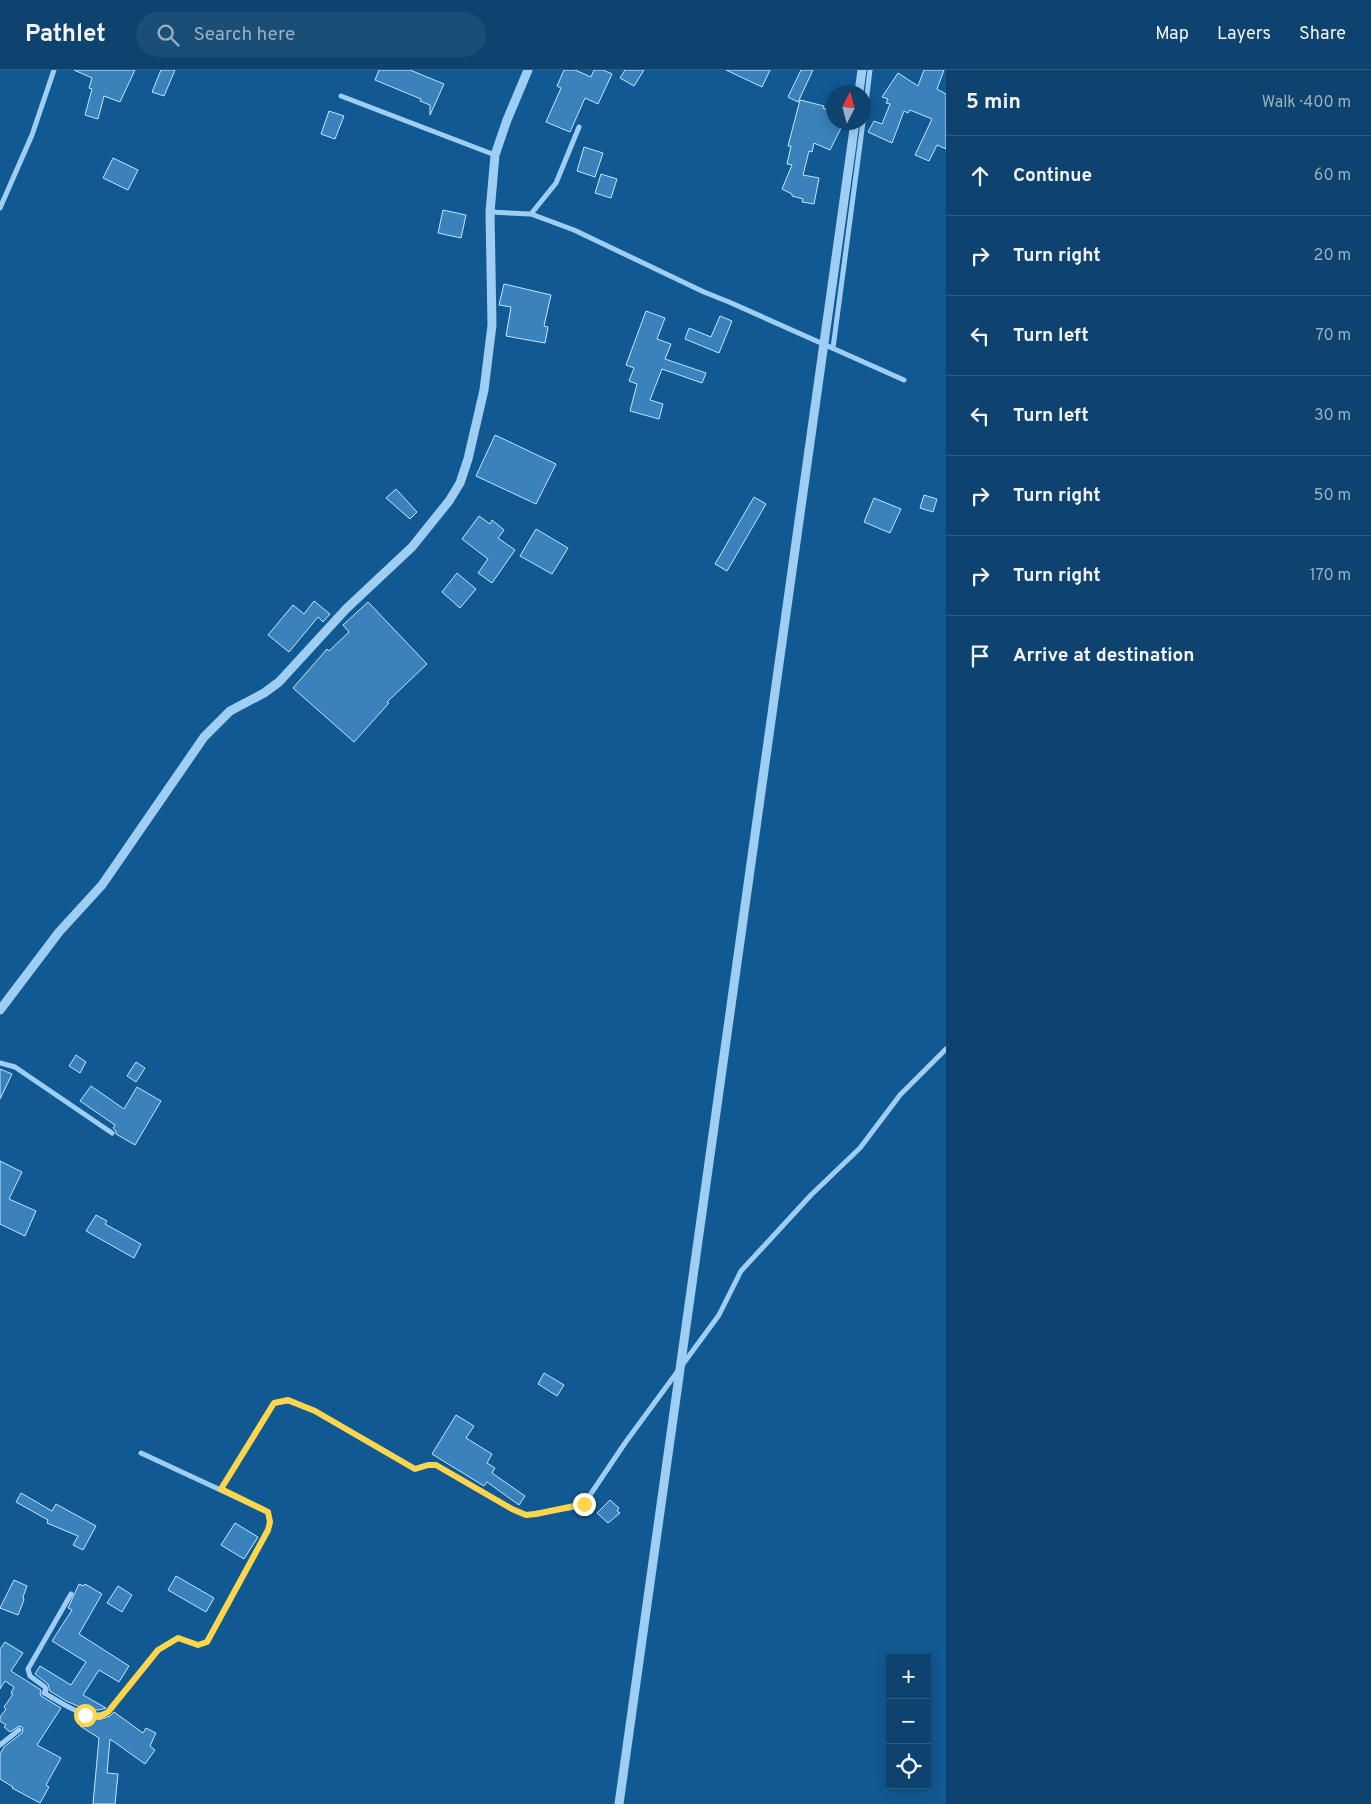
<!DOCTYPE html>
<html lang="en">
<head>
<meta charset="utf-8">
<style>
	body { margin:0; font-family:Overpass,sans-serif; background:#1b4e76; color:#f1f3f6 }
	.controls { position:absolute; right:15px; bottom:15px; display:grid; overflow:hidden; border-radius:0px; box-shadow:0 2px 12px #0003 }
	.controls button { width:45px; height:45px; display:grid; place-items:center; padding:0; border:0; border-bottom:1px solid #2d5c81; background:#0d436e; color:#f1f3f6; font:25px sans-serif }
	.compass { position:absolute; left:826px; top:15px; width:45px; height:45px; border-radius:50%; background:#0d436e; box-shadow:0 2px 12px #0003; rotate:6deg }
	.stop { position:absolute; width:15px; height:15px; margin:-11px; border:4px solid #ffd54a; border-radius:50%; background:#fff }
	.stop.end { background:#ffd54a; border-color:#fff; box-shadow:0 1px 5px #0008 }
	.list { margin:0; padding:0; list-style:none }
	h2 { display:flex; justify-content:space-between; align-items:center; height:65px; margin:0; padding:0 20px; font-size:21px }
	h2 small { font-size:16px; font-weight:400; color:#9ab0c2 }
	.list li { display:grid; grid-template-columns:32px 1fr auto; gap:15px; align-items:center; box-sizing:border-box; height:80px; padding:0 20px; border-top:1px solid #2d5c81 }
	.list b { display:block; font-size:19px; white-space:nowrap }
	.list em { font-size:16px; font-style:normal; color:#9ab0c2 }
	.icon { flex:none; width:28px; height:28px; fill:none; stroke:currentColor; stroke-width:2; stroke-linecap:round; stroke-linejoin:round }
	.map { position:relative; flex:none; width:946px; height:1734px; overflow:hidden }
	header { display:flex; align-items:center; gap:30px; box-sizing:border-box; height:70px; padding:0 25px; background:#0d436e; border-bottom:1px solid #2d5c81 }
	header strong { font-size:24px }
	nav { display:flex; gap:28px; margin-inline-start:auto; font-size:18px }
	.search { width:350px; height:45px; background:#1b4e76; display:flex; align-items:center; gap:12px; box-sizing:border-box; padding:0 18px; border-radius:28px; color:#9ab0c2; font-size:19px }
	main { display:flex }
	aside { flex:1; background:#0d436e }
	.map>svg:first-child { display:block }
</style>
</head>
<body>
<header>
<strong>Pathlet</strong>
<div class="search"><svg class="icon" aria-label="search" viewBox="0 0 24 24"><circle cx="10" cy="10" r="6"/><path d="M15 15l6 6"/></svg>Search here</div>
<nav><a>Map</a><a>Layers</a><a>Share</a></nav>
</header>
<main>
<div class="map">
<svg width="946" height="1734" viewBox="0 0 946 1734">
	<rect width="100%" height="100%" fill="#115993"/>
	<path fill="#3982bc" stroke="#c6e5fd" d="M74,0H135L120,32L104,26L98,49L85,45L92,19L89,18L92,8Z
		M161,0H175L164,26L152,22Z
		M379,0H410L444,14L430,45V35L420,31L421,29L375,10Z
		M564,0H575L591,7L594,0H603L612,4L598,34L585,28L570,62L546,52L561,18L557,16Z
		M625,0H644L634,16L620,8Z
		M726,0H770L762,17Z
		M801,0H813L798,32L788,27Z
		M924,0H944L937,19L946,24V79L937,75L929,91L915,85L932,49L910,40L908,43L904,41L892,73L868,62L874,51L882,54L890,34L886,33L888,29L882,27L898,3L918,16Z
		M800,30L824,36L823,38L834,43V52H844L830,80L814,73L812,82L809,81L803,105L819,108L814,134L802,132L803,129L792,126V124L782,119L792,95L787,94L791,76H788Z
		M329,41L344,46L335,69L321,64Z
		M584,77L603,83L595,107L577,101Z
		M113,88L138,100L128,120L103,108Z
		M601,104L617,109L611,128L595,123Z
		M443,140L466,145L461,168L438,163Z
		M504,214L551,225L544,256L548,257L545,273L506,266L511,237L499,235Z
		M646,241L665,248L657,269L671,274L665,289L706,303L702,313L662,299L650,330L663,334L659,349L630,341L637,314L629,311L634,298L626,295Z
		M720,246L732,251L719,283L685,269L689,258L711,267Z
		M495,365L556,394L536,434L476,406Z
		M396,419L417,442L410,449L386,428Z
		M924,425L937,429L933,442L920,438Z
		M754,427L766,434L727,501L715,494Z
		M874,428L901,439L890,463L864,452Z
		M479,446L490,454L492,450L504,460L498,468L515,480L492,513L478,503L488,489L462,469Z
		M536,459L568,478L552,504L520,486Z
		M457,503L476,519L460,538L442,522Z
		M314,531L330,544L323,552L318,547L289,582L268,565L293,535L304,544Z
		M368,532L427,594L387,632L389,633L354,672L293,618L327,579L329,581L349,562L343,555Z
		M76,985L86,992L80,1003L69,996Z
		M136,992L145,998L136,1012L127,1006Z
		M0,999L12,1004L0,1029Z
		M91,1016L124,1039L137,1017L161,1031L135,1075L116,1064V1061L113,1058L115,1055L80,1031Z
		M0,1091L22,1102L9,1129L36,1141L25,1166L0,1154Z
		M96,1145L107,1151L105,1154L141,1174L134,1188L86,1161Z
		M544,1303L564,1315L557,1326L538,1314Z
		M456,1345L474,1356L466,1368L492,1384L487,1393L495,1398L492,1403L525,1426L519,1435L487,1412L484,1416L432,1384Z
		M21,1423L52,1441L56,1434L96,1456L83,1480L73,1475L78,1466L47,1453L48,1450L16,1432Z
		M610,1430L619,1438L617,1441L620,1443L608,1453L597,1443Z
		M235,1453L258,1467L244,1489L221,1475Z
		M176,1506L214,1528L206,1542L168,1520Z
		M14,1510L27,1516L23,1527L24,1530L18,1545L0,1538Z
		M79,1514L84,1516L85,1514L102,1524L79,1564L129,1596L119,1612L99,1600L83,1625L106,1638L99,1640L85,1639L66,1631L50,1621L48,1614L35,1604L40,1596L71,1615L86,1592L52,1571L72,1540L68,1538Z
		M118,1516L132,1525L122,1542L107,1533Z
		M5,1572L23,1583L11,1601L41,1620L40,1623L41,1626L61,1638L37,1675L61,1688L46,1715L49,1717L40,1733L12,1718L13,1717L0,1709V1684L4,1677L22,1663L23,1660L22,1657L19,1656L10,1662L4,1657L6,1655L0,1651V1647L6,1639L4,1637L13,1624L11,1623L14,1617L5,1611L0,1619V1579Z
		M114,1642L143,1663L146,1658L156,1663L150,1676L155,1680L145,1694L110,1669L107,1703L118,1704L115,1734H93L99,1668L80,1656L86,1648L101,1649L110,1646Z"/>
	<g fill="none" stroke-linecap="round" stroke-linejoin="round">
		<path stroke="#9ecef3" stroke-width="5" d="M341,26L495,85
			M864,50L870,0
			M0,138L32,65L54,0
			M490,142L531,144L574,160L704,222L729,232L904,310
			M531,144L556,113L579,57
			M833,278L863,52
			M0,993L15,997L112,1063
			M221,1419L274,1333L288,1331L315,1341L415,1399L428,1395H436L512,1439L526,1445L569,1438L584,1434L625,1373L719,1245L741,1201L811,1125L860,1078L900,1025L946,979
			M71,1524L28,1599L30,1606L45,1617L46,1620L44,1623C63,1633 87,1653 108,1642L158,1580L178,1568L198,1575L207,1572L268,1460L270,1452L268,1442L141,1383
			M0,1675L19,1660"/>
		<path stroke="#9ecef3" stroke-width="9" d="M859,22L862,0
			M0,940L59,862L102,815L204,667L230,641L264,623L279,612L346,539L412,477L449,431L460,413L468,389L484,320L492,255L490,142L495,85L507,50L528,0
			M619,1734L855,52"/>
	</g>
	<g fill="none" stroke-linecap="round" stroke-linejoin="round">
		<path stroke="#ffd54a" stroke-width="6" d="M85,1645L99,1647L108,1642L158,1580L178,1568L198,1575L207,1572L268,1460L270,1452L268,1442L221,1419L274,1333L288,1330L315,1341L415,1399L428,1395H436L512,1439L526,1445L536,1444L584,1434"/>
	</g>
</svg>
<div class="controls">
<button>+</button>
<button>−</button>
<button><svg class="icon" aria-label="locate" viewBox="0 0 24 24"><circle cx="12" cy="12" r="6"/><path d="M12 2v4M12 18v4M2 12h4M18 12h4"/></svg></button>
</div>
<svg class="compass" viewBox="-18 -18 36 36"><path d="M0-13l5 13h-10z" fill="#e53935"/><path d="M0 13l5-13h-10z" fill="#9ab0c2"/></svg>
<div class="stop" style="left:85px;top:1645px"></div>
<div class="stop end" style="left:584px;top:1434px"></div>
</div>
<aside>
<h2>5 min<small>Walk · 400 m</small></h2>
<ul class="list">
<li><svg class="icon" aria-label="ahead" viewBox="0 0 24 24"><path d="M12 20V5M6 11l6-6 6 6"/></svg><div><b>Continue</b></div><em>60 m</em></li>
<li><svg class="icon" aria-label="right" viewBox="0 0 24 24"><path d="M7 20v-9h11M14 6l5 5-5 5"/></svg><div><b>Turn right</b></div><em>20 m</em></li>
<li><svg class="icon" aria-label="left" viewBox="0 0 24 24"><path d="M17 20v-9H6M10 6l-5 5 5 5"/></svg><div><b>Turn left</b></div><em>70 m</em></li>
<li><svg class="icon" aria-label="left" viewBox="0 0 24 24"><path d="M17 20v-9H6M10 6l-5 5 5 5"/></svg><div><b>Turn left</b></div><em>30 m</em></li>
<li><svg class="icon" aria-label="right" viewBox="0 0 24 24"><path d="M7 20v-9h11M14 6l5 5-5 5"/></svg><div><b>Turn right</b></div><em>50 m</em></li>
<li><svg class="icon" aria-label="right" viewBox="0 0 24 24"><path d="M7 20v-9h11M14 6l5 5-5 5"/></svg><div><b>Turn right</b></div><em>170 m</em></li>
<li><svg class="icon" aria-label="arrive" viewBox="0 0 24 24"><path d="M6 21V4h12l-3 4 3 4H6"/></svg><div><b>Arrive at destination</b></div></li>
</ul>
</aside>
</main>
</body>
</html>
